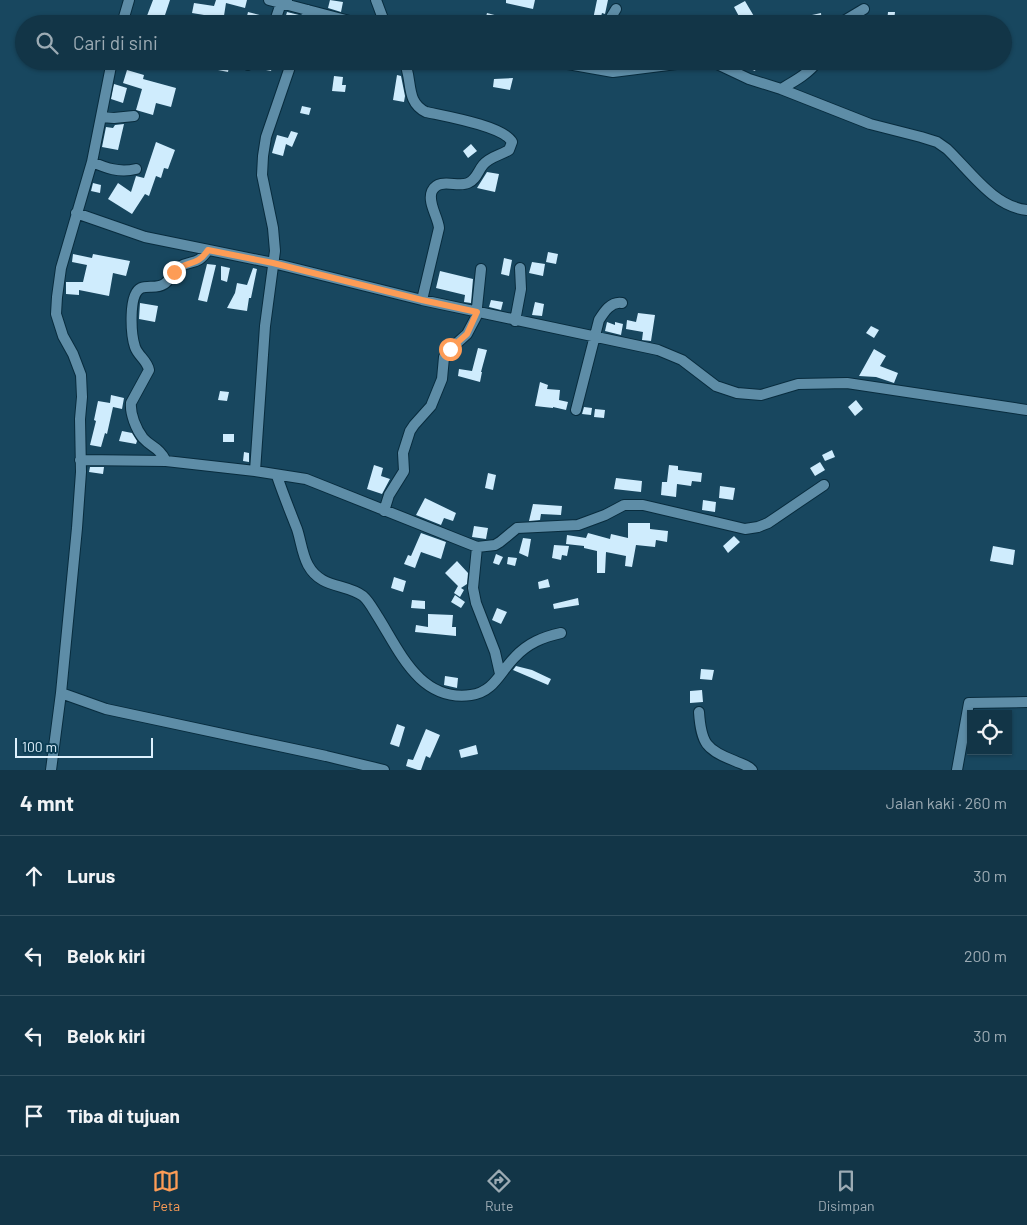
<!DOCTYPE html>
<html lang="id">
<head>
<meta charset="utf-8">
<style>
	body { margin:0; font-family:Barlow,sans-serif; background:#1f4052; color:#f1f3f6 }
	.controls { position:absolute; right:15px; bottom:15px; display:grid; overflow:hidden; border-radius:0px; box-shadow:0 1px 4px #0004 }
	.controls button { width:45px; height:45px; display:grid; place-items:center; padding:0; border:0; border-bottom:1px solid #315060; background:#123547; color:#f1f3f6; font:25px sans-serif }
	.scale { position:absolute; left:15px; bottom:12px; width:138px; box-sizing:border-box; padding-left:5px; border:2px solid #def1fd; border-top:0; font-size:14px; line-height:18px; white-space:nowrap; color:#def1fd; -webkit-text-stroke:4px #0b3d54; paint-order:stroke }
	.stop { position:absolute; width:15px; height:15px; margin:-11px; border:4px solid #fd9c56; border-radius:50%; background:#fff }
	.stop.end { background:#fd9c56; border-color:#fff; box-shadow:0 1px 5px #0008 }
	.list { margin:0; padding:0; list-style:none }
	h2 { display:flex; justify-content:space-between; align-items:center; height:65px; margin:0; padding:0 20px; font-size:21px }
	h2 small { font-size:16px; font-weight:400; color:#9cabb4 }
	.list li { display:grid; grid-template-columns:32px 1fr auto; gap:15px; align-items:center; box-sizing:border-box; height:80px; padding:0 20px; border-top:1px solid #315060 }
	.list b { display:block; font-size:19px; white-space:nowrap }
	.list em { font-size:16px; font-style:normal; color:#9cabb4 }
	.icon { flex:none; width:28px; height:28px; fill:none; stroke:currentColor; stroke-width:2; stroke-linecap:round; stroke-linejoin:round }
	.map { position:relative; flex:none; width:1027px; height:770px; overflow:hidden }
	.search { position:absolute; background:#123547; box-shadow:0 1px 4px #0004; left:15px; right:15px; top:15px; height:55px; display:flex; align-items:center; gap:12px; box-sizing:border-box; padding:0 18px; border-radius:28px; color:#9cabb4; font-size:19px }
	.sheet { height:385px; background:#123547 }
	nav { display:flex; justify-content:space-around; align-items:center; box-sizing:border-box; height:70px; border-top:1px solid #315060; background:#123547; font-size:14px; color:#9cabb4 }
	nav a { display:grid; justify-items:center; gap:2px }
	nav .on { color:#fd9c56 }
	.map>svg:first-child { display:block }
</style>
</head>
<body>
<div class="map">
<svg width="1027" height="770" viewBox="0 0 1027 770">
	<rect width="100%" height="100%" fill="#18475f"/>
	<path fill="#cfecfd" d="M153,0H170L162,24H152L145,21Z
		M216,0H247L245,8L226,3L223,22L210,19V16L192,13L194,3L214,6Z
		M330,0L343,2L341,12L328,8Z
		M506,0H535L533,9L506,3Z
		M597,0H608L605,14L602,13L599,24H592Z
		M745,1L755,18L754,19L756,24H743L734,7Z
		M248,12L267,17L265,24L246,20Z
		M287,12L299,15L297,24L284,22Z
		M888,12H895L894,22H887Z
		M487,13L502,17L501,24H484Z
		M821,13L822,24H813L812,15Z
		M220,61H230L228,72L218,70Z
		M258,61L273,64L271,71L256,68Z
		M747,61H759L755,71L745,67Z
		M127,70L144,75L143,79L176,88L171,107L156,103L153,115L136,110L142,89L123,83Z
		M397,75L401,76L405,96L404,102L393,100Z
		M334,76L343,77L342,85H346L345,92L332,91Z
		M513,78L510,90L493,87L494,79Z
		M114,84L127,88L123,103L111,99Z
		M302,106L311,108L309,115L300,113Z
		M124,124L118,150L102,147L106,127L113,128L115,125Z
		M291,131L298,133L292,147L286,144L283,156L272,153L277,135L288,138L287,140Z
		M156,142L175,150L168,169L164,168L161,178L156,176L149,196L145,194L132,214L108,199L118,183L131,192L136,176L144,178Z
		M471,144L477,151L468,158L463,151Z
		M487,172L499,174L495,192L477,188Z
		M93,183L101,185L100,193L91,191Z
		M548,252L558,254L556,264L546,262Z
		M73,254L92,258L93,254L130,261L126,276L113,273L109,296L79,290V295L66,294V282H83L87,265L72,262Z
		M504,258L512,260L509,276L501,274Z
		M532,262L545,264L543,276L529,273Z
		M207,264L216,265L207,302L198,300Z
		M221,266L230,268L227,282L221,280Z
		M253,268L257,269L251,298H249L247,311L227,308L235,293L237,283L247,285Z
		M440,271L473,279L471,303L464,302L465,295L436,288Z
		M491,300L503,302L501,310L489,307Z
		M535,302L544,304L542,316L532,315Z
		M140,303L158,306L155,322L139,319Z
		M638,313L655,315L651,341L642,340L643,332L626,329L627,320L636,322Z
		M607,322L615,325V322L623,324L621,335L605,331Z
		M871,326L879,330L874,338L866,333Z
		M478,348L487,350L481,372H482L480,382L458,376L459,369L472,371Z
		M874,349L886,356L880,366L898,373L894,383L876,377L859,376Z
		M540,382L548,385L547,389L560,390L559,400L568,402L566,410L553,407V408L535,406Z
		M220,391L229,392L227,401L218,400Z
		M111,395L124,398L122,409L113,407L107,434L105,433L101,447L90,445L96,421L94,420L98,401L110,403Z
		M856,400L863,409L855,416L848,407Z
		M584,407L592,408L591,415L582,414Z
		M595,409L605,410L604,418L594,417Z
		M122,431L132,433L137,441L136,444L119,441Z
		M223,434H234V442H223Z
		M832,450L835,457L825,461L822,455Z
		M244,452L249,453V462L243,461Z
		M820,462L825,470L815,476L810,468Z
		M374,465L383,468L381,476L390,479L382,494L367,489Z
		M669,465L678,466V470L702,473L701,482L692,481L691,486L677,484L676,497L661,495L662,482H667Z
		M90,467H104L103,474L89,472Z
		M488,473L496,475L493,490L485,488Z
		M616,478L642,481L641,492L614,489Z
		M720,486L735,488L733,500L719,498Z
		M425,498L456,513L453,521L444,518L441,525L416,515Z
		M703,500L716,502L715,512L702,510Z
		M533,504L562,506L561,515L541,514L540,520L529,521Z
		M628,523H650V529L668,531L667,542L656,540L655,547L636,545L632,567L625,566L626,556L606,552L605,573H597V551L584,548V546L566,544L567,535L586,538L588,533L610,539L611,534L628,538Z
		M474,526L488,528L486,539L472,537Z
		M421,533L446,542L441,559L421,552L415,568L404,564L408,555L411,556Z
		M734,536L740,542L728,553L723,546Z
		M523,538L531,539L528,557L519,553Z
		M554,545L569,546L567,556L562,555L561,560L552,558Z
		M993,546L1015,550L1013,565L990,561Z
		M496,554L503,557L499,565L493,563Z
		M508,557L517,558L515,566L507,564Z
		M457,561L468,573L467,584L461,588L464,590L460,597L454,593L458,586L445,573Z
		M394,577L406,581L403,592L391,588Z
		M548,579L550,587L539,589L538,582Z
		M455,595L465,602L461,608L451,602Z
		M578,598L579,605L554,609L553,604Z
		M412,600L425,601V609L411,608Z
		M497,608L507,612L501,624L492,620Z
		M428,614L453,615L452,627H456V636L415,632L416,625L428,627Z
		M516,666L532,670L551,679L548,685L513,670Z
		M701,669L714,670L712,680L700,679Z
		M445,676L458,678L457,688L444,685Z
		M702,690L703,702L690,703V691Z
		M397,724L405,727L399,747L390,744Z
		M426,729L440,735L430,758L426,756L421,770H418L406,766L408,759L413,760Z
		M476,745L478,754L461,758L459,750Z"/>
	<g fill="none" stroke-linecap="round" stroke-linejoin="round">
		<defs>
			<path id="street" d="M269,0L361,24
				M376,0L385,24
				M122,24L129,0
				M274,24L281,3L287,0
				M304,24L308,10
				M607,24L616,9
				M839,24L864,9
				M404,61C413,80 405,102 426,112C444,116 504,126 512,142L509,150C501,155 489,157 483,165C478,171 476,180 468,183C458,188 439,177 432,191C427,202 438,217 439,228L422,300
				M551,61L613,72L700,61
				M706,61L713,62L749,79L781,89L870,124L921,137L937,142L947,149C970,171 994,207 1027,210
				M248,65L251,61
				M781,89C795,81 808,74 818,61
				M101,117L114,118L134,116
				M92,162C106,168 119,173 136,169
				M76,213L145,237L273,263L422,300L658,350L682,360L716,386L737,393L761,395L798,384L847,383L1027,410
				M515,321L521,289L520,268
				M576,410L599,320C604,312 611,301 622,303
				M80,460L166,461L255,471L306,479L477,547L495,545L500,542L517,528L578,525L605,515L624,505H643L745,529L758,527L768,523L824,485
				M166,461C159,447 152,448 143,438C136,429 130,414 131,403L149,370C147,360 138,356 135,347C131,335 128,294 141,288C148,285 157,289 164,284C171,280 172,271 179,267C193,259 197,266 208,250
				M255,471L265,326L275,251L273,228L262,175L263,156L266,137L292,61
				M277,476C283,494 290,511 297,529C301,541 302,554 308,565C321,589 345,583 363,596C369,601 374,611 378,617C400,652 420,702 471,695C494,692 500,672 515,657C528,643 543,637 561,633
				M384,511L389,495L404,471L403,453L410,431L414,425L431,406L442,379L444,357L447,352L467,334L476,317L481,269
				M477,547L473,588L476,603L495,652L500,674
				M61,693L106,709L326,756L384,770
				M699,712C701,743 706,750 735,761C741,764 748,765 752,770
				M51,770L61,693L77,528L81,472L80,419L82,397L81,375L73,354L63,336L56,314L57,297L61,268L92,162L112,61
				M957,770L969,703L1027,702"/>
		</defs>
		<use href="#street" stroke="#082c3e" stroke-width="12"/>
		<use href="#street" stroke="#5e8da7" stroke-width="10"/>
	</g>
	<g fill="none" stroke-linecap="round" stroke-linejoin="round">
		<path stroke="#fd9c56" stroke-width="6" d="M174,272C187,260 197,267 208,250L273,263L422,300L477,312L467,334L450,349"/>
	</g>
</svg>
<div class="controls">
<button><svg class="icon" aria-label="locate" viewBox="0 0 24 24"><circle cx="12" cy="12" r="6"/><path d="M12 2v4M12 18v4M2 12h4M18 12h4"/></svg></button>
</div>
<div class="scale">100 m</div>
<div class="stop" style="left:450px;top:349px"></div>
<div class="stop end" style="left:174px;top:272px"></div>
<div class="search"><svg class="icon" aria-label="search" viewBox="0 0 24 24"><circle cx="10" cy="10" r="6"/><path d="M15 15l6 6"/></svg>Cari di sini</div>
</div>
<section class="sheet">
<h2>4 mnt<small>Jalan kaki · 260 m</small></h2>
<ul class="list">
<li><svg class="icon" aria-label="ahead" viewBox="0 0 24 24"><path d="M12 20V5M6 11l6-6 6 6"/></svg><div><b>Lurus</b></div><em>30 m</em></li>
<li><svg class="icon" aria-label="left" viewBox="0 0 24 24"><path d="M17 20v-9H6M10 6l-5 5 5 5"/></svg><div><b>Belok kiri</b></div><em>200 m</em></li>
<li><svg class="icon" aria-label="left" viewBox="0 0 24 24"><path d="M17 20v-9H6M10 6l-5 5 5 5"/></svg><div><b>Belok kiri</b></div><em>30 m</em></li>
<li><svg class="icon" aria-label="arrive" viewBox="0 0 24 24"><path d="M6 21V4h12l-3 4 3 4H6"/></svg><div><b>Tiba di tujuan</b></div></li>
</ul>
</section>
<nav>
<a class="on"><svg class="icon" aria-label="map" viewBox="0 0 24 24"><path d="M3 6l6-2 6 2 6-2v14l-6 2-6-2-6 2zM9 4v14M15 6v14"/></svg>Peta</a>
<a><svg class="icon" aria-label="directions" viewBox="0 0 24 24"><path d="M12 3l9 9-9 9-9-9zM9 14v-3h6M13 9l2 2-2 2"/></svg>Rute</a>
<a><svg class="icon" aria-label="saved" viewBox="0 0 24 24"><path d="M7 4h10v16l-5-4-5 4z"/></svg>Disimpan</a>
</nav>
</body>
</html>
